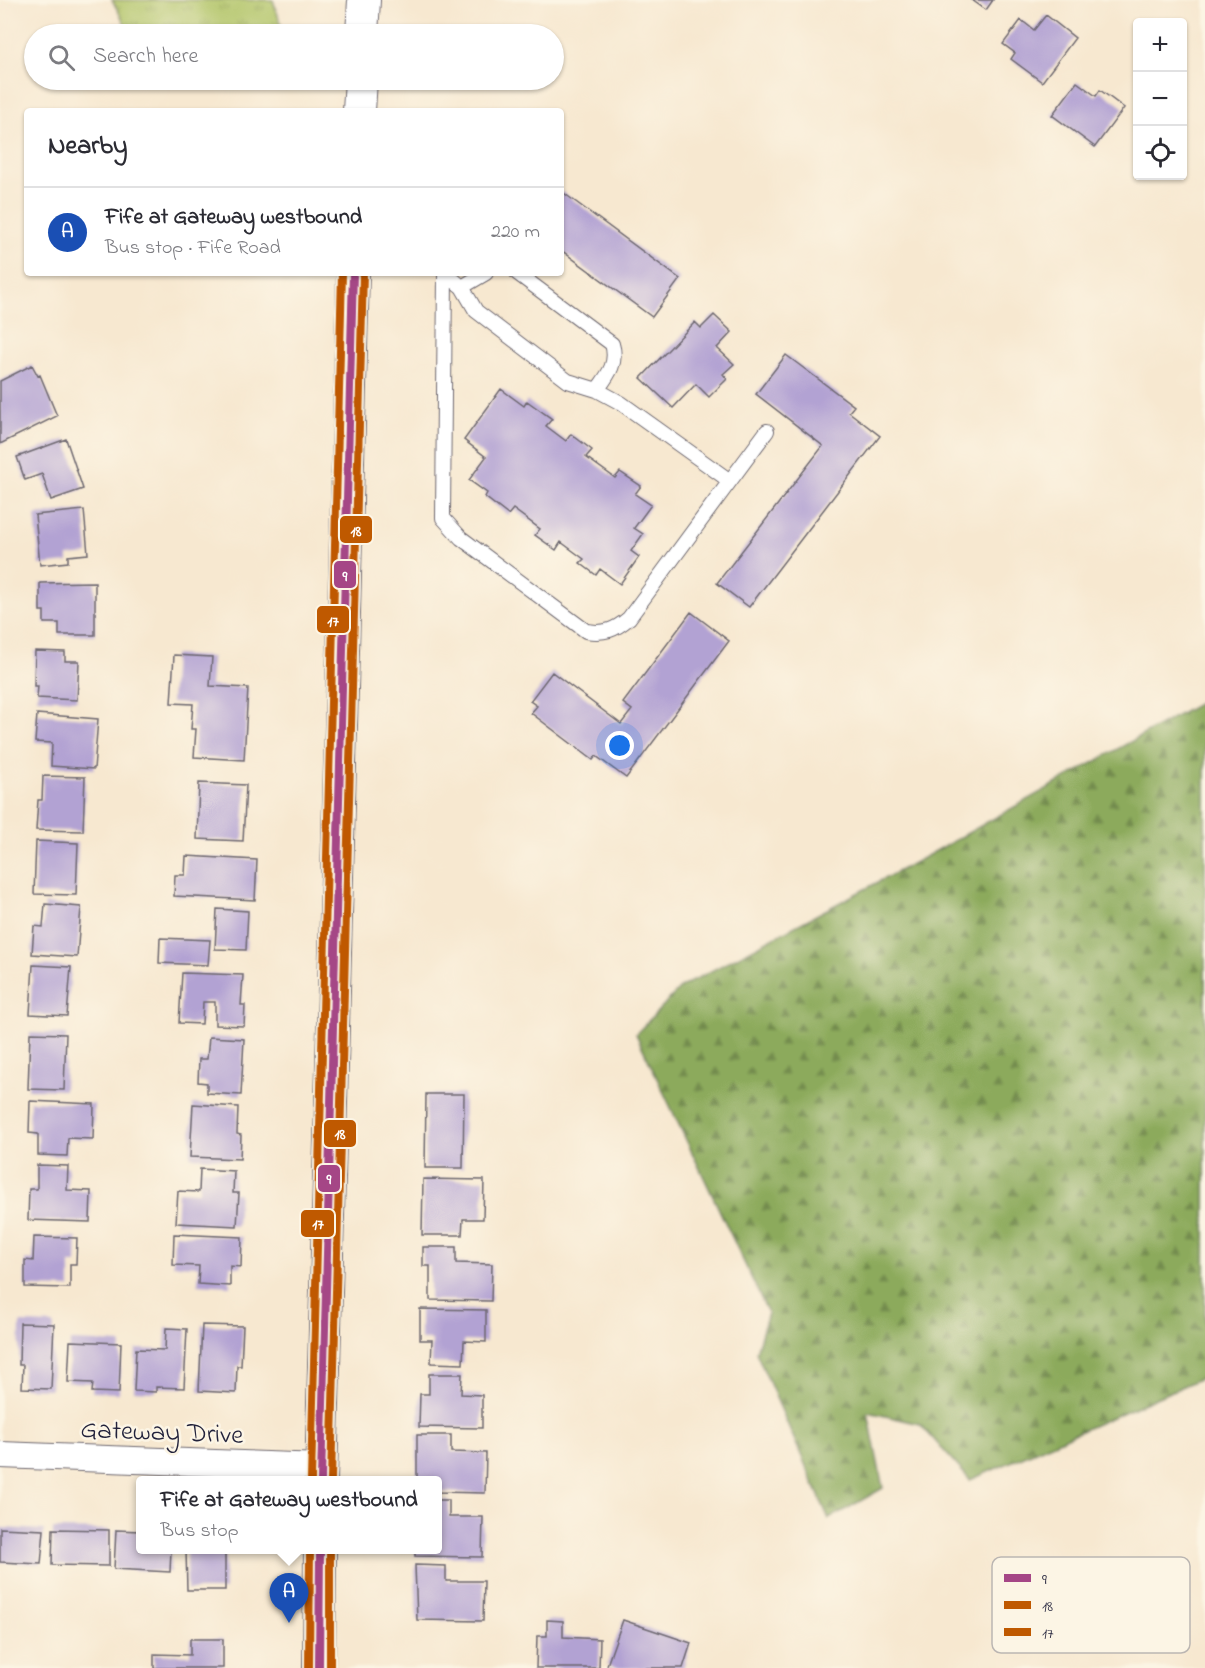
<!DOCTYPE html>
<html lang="en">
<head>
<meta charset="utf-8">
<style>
	body { margin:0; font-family:"Indie Flower",sans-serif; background:#f2f2f3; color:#2b2b33 }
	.controls { position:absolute; right:18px; top:18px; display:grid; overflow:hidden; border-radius:6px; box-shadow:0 2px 4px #0004 }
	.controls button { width:54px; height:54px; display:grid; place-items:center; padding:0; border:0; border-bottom:2px solid #e1e1e2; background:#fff; color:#2b2b33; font:30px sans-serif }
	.you { position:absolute; left:620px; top:746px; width:21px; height:21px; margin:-15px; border:4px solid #fff; border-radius:50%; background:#1a73e8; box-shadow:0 0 0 9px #1a73e833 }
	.badge { display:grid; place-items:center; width:39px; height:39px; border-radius:50%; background:#ea580c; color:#fff; font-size:20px; font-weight:700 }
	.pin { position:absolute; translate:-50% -50px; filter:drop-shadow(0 2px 3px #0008) }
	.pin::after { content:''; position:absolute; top:32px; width:21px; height:18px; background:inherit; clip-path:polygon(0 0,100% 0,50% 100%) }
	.popup { position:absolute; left:136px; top:1476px; width:306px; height:78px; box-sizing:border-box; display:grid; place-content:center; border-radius:6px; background:#fff; filter:drop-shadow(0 2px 4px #0005); font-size:20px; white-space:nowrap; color:#7c7c81 }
	.popup b { font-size:22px; color:#2b2b33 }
	.popup::after { content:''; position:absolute; left:50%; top:100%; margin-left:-12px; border:12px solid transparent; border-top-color:#fff }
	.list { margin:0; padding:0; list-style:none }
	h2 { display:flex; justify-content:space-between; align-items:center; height:78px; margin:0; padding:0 24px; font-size:26px }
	h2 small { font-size:20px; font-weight:400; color:#7c7c81 }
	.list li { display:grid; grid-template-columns:39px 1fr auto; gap:18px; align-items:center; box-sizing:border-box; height:90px; padding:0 24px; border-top:2px solid #e1e1e2 }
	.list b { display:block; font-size:22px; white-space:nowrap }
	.list p { margin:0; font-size:20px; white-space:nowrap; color:#7c7c81 }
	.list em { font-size:20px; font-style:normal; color:#7c7c81 }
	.icon { flex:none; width:33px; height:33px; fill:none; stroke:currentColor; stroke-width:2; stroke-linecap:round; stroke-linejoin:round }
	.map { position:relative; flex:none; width:1205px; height:1668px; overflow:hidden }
	.search { position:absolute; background:#fff; box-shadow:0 2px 4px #0004; left:24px; top:24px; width:540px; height:66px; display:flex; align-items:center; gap:15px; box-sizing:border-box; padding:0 21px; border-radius:33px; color:#7c7c81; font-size:22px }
	.panel { position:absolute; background:#fff; box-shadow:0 2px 4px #0004; left:24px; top:108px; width:540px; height:168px; border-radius:6px }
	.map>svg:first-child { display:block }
</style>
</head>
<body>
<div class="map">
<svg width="1205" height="1668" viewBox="0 0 1205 1668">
	<defs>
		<pattern id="grass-tufts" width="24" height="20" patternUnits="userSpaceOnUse" patternTransform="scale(1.5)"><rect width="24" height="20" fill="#b1c468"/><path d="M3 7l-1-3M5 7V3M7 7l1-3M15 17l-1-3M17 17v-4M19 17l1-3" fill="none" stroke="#98a85b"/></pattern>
		<pattern id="forest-firs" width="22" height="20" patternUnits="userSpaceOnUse" patternTransform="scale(1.5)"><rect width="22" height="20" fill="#8caa5c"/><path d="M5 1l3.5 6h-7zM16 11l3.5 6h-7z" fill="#728a4d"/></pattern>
	</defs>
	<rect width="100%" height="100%" fill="#fcf5e5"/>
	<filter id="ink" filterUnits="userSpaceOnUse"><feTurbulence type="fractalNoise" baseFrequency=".0167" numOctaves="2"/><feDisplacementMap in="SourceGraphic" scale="12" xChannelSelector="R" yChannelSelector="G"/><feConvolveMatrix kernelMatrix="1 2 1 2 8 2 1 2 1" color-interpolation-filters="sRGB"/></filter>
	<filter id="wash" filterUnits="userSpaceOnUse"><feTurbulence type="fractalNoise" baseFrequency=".008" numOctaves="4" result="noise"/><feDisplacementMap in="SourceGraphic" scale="24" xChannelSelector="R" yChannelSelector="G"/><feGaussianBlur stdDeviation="1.35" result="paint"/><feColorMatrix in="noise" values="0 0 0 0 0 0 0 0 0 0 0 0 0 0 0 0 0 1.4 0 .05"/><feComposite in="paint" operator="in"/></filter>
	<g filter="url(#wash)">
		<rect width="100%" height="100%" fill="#f7e8d0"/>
		<path fill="url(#grass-tufts)" stroke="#6a7352" stroke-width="1.5" d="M112,0H273L284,34H131Z"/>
		<path fill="url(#forest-firs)" stroke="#57664c" stroke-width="1.5" d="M1205,700V1382L1201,1378L970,1480L920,1424L868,1412L883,1488L829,1519L756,1352L768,1313L636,1034L681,987L925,857Z"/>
		<g id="blocks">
			<path fill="#b2a2d3" d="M972,0H993L986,10Z
				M1046,15L1075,38L1042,82L1011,59L1015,53L1003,44L1021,20L1034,30Z
				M1077,82L1096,96L1100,90L1124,108L1095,147L1052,115Z
				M561,191L680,279L652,317L561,250Z
				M714,315L732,332L717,348L734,364L723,374L727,379L709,397L696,384L673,408L641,378L695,322L701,328Z
				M786,355L854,406L849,412L880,436L749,607L717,583L823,446L756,394Z
				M32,365L38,376L40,375L57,416L0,444V381Z
				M501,389L524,406L527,401L552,419L546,426L566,441L571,434L592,450L586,457L615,478L620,472L641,486L635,494L651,505L634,528L643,534L631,551L639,557L620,584L600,569L596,575L580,563L584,559L561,542L556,550L535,535L540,529L513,509L508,515L485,497L487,493L469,480L486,457L464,440Z
				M66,439L83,489L51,500L42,474L25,480L17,457Z
				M84,510L88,554L68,556V562L40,565L35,515Z
				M95,582V635H59V623H44V611H40V583Z
				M691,612L729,641L626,778L596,756L593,760L531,713L537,706L530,701L552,672L621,724L632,710L623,703Z
				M35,651L65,652V661H79L77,700L37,698L38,686H34Z
				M174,655L212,657L210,686L248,688L244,760L194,757L196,729H191L193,704L171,703Z
				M37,714L98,719L94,769L51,766L52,743L35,742Z
				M43,776L85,777L83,831L36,830L38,800H42Z
				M199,783L246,785L243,841L197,839Z
				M36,841L78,843L76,895L34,894Z
				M186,856L257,860L255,900L174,896L175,875H185Z
				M45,904L81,907L77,957L32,954L34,926L43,927Z
				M217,909L248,911L246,950L215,949Z
				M160,938L210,940L208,965L159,963Z
				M33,965L71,967L67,1016L30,1014Z
				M182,973L243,975L241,1005H245L244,1026L215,1025V1002H203L202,1024L179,1023Z
				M30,1033L66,1034L64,1090L28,1089Z
				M209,1037L244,1039L241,1095L207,1093V1083L198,1082L199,1059H207Z
				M426,1094H464L463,1168H425Z
				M30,1101L94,1104L93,1139L68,1138L67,1156L38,1155V1134L29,1133Z
				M193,1104L238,1107L237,1134L241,1135L240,1159L190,1157Z
				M37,1165L68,1166L67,1190L91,1191L90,1222L28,1220L29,1189H37Z
				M200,1169L234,1171L233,1193H239L237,1226L176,1223L178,1191L199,1192Z
				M423,1179L484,1180L483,1219H463L462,1235H422Z
				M174,1234L242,1237L241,1267L230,1266V1286L198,1284L199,1266L173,1265Z
				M34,1237L77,1238L76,1264H70V1288L25,1287V1260L33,1261Z
				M423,1247H456V1263L492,1264L491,1301L430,1300V1266H423Z
				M420,1309L486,1310V1342L464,1341L463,1364L431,1363L432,1340H420Z
				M20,1323L54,1324L51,1389L22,1388L23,1365H19Z
				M202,1325L243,1326L241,1366H237L236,1393L199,1391Z
				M166,1328L187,1329L184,1388L156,1387V1392L134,1391L136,1349L165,1350Z
				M70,1341L121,1343L119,1393L92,1392L93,1383L68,1382Z
				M429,1374H462L461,1394L482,1395V1428L419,1427L420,1394H429Z
				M417,1435H451V1452L486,1453L485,1493L437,1492V1480H417Z
				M437,1500H449V1517H483L482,1557L415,1556V1550H437Z
				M0,1528L44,1530L41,1564L0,1562Z
				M53,1529L109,1530V1566L52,1565Z
				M116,1530L140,1531V1550H171L170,1572L114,1569Z
				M186,1550H225V1590H187Z
				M415,1565L446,1566V1581H484L483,1621L417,1620Z
				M547,1620L563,1621V1637L600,1639L599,1668H536L537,1636H547Z
				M623,1620L691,1643L683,1668H615L607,1665Z
				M190,1639H223V1668H154V1654L190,1655Z"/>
		</g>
	</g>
	<g filter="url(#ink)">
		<use href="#blocks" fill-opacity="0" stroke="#6d676f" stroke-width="1.5"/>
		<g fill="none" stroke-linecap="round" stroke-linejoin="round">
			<defs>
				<path id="service" d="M445,273L462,287L476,311L568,381L597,390L621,403L730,481L629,618C615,630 605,634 586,631L461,538L443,518Z
					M517,273L612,344C618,363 608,375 597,390
					M462,287L486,273
					M730,481L767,431"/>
				<path id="minor" d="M0,1455L321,1467"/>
				<path id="tertiary" d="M362,34L364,0
					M359,111L361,80
					M321,1480L353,273
					M319,1668L320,1550"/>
			</defs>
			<use href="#service" stroke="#6d676f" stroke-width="16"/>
			<use href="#minor" stroke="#6d676f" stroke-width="28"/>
			<use href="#tertiary" stroke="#6d676f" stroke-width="34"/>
			<use href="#service" stroke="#fff" stroke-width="14"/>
			<use href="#minor" stroke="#fff" stroke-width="26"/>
			<use href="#tertiary" stroke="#fff" stroke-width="32"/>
			<defs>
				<path id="bus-1" d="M321,1480L353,273
					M319,1668L320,1550"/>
				<path id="bus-2" d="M331,1480L363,273
					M330,1668V1550"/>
				<path id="bus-3" d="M311,1480L342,273
					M309,1668L310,1550"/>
			</defs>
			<use href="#bus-1" stroke="#fcf5e5" stroke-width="12"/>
			<use href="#bus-2" stroke="#fcf5e5" stroke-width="12"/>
			<use href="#bus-3" stroke="#fcf5e5" stroke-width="12"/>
			<use href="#bus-1" stroke="#a54686" stroke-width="8"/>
			<use href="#bus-2" stroke="#bf5900" stroke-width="8"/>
			<use href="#bus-3" stroke="#bf5900" stroke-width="8"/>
		</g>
	</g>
	<g text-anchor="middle" stroke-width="5" stroke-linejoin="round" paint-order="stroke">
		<g font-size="27" fill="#22223b" stroke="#fcf5e5">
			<text transform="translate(162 1431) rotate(2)" y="9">Gateway Drive</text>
		</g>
	</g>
	<rect x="992" y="1557" width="198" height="96" rx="9" fill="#fcf5e5" stroke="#bbb6b2" stroke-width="1.5"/>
	<rect x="1004" y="1574" width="27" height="8" fill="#a54686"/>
	<rect x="1004" y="1601" width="27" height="8" fill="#bf5900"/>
	<rect x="1004" y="1628" width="27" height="8" fill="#bf5900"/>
	<g font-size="16" fill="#22223b">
		<text x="1042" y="1584">9</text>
		<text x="1042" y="1611">18</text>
		<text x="1042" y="1638">17</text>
	</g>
	<g stroke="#fcf5e5" stroke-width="2">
		<rect x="339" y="515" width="34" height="29" rx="6" fill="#bf5900"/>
		<rect x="333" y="560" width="24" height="29" rx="6" fill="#a54686"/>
		<rect x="316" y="605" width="34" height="29" rx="6" fill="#bf5900"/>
		<rect x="323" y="1119" width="34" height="29" rx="6" fill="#bf5900"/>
		<rect x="317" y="1164" width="24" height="29" rx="6" fill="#a54686"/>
		<rect x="300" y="1209" width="35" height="29" rx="6" fill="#bf5900"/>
	</g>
	<g font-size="16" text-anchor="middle" font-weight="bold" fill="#fff">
		<text x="356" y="536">18</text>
		<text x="345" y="581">9</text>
		<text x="333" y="626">17</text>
		<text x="340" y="1139">18</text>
		<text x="329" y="1184">9</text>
		<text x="318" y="1229">17</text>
	</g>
</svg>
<div class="controls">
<button>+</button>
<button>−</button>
<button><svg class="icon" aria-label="locate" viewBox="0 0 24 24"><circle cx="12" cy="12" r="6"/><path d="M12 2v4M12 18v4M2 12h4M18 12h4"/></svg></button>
</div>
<div class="you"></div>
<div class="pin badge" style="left:289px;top:1623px;background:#1a4fb4">A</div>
<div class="popup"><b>Fife at Gateway westbound</b>Bus stop</div>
<div class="search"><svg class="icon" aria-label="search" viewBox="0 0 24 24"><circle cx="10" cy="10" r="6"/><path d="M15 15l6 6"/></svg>Search here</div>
<section class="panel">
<h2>Nearby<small></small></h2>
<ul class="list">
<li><span class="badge" style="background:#1a4fb4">A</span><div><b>Fife at Gateway westbound</b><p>Bus stop · Fife Road</p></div><em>220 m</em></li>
</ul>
</section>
</div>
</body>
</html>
